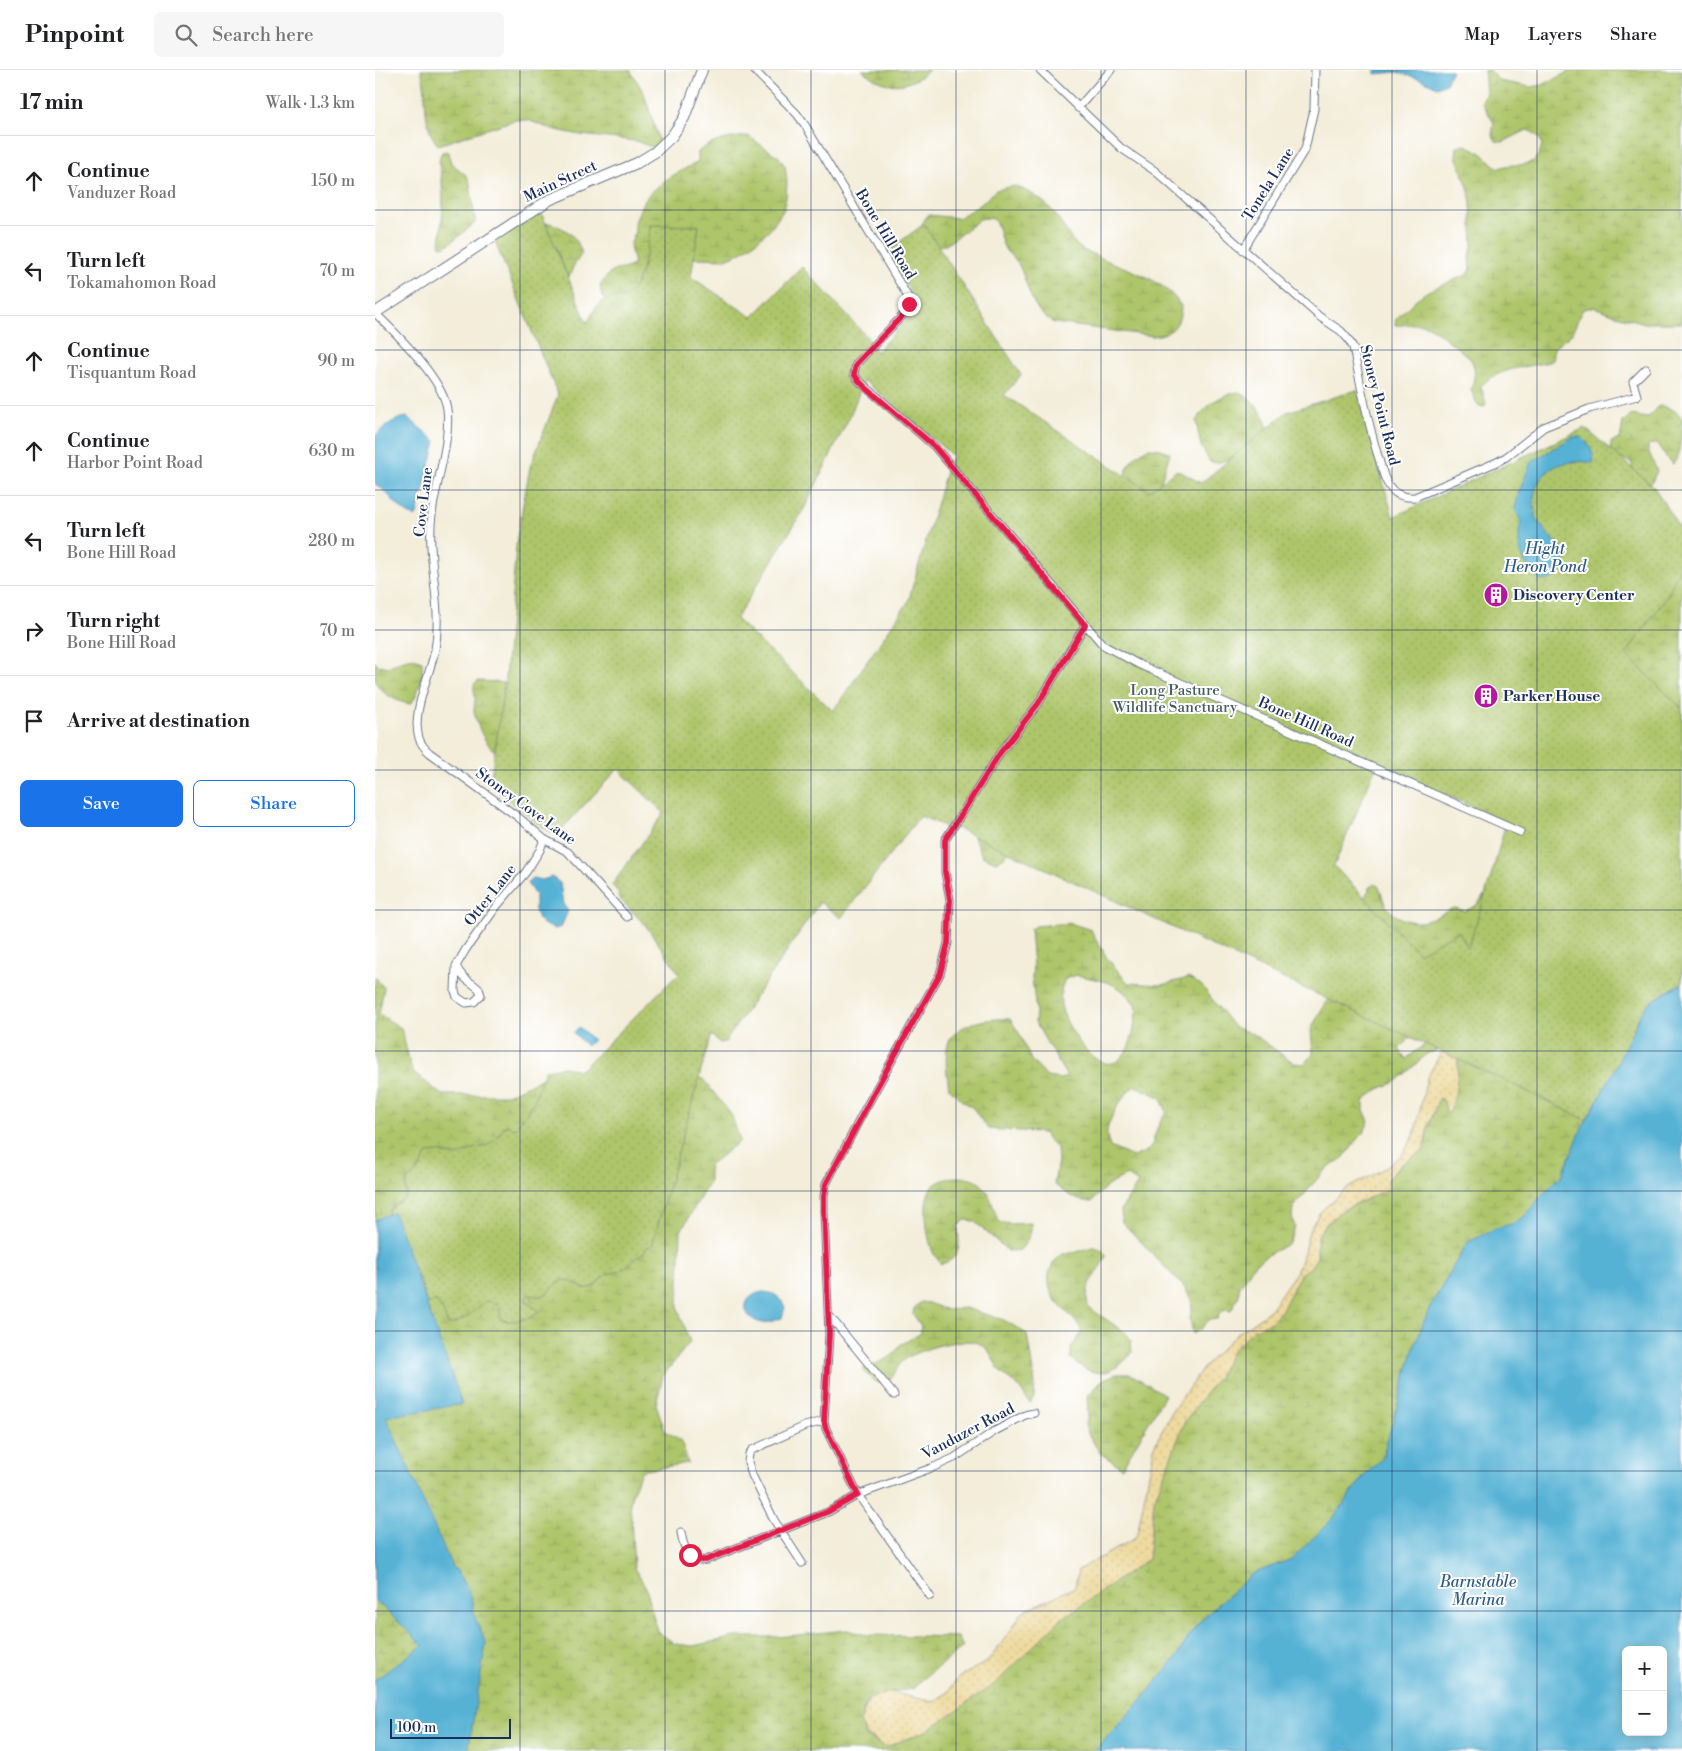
<!DOCTYPE html>
<html lang="en">
<head>
<meta charset="utf-8">
<style>
	body { margin:0; font-family:"Libre Bodoni",serif; background:#f6f6f6; color:#202124 }
	.controls { position:absolute; right:15px; bottom:15px; display:grid; overflow:hidden; border-radius:8px; box-shadow:0 2px 12px #0003 }
	.controls button { width:45px; height:45px; display:grid; place-items:center; padding:0; border:0; border-bottom:1px solid #e0e0e0; background:#fff; color:#202124; font:25px sans-serif }
	.scale { position:absolute; left:15px; bottom:12px; width:121px; box-sizing:border-box; padding-left:5px; border:2px solid #1b2f5e; border-top:0; font-size:14px; line-height:18px; white-space:nowrap; color:#1b2f5e; -webkit-text-stroke:4px #fff; paint-order:stroke }
	.stop { position:absolute; width:15px; height:15px; margin:-11px; border:4px solid #e11d48; border-radius:50%; background:#fff }
	.stop.end { background:#e11d48; border-color:#fff; box-shadow:0 1px 5px #0008 }
	.list { margin:0; padding:0; list-style:none }
	h2 { display:flex; justify-content:space-between; align-items:center; height:65px; margin:0; padding:0 20px; font-size:21px }
	h2 small { font-size:16px; font-weight:400; color:#757577 }
	.list li { display:grid; grid-template-columns:32px 1fr auto; gap:15px; align-items:center; box-sizing:border-box; height:90px; padding:0 20px; border-top:1px solid #e0e0e0 }
	.list b { display:block; font-size:19px; white-space:nowrap }
	.list p { margin:0; font-size:16px; white-space:nowrap; color:#757577 }
	.list em { font-size:16px; font-style:normal; color:#757577 }
	.actions { display:flex; gap:10px; padding:15px 20px }
	.actions a { flex:1; padding:11px 0; border:1px solid #1a73e8; border-radius:8px; text-align:center; font-size:18px; color:#1a73e8 }
	.actions .main { background:#1a73e8; color:#fff }
	.icon { flex:none; width:28px; height:28px; fill:none; stroke:currentColor; stroke-width:2; stroke-linecap:round; stroke-linejoin:round }
	.map { position:relative; flex:none; width:1307px; height:1681px; overflow:hidden }
	header { display:flex; align-items:center; gap:30px; box-sizing:border-box; height:70px; padding:0 25px; background:#fff; border-bottom:1px solid #e0e0e0 }
	header strong { font-size:24px }
	nav { display:flex; gap:28px; margin-inline-start:auto; font-size:18px }
	.search { width:350px; height:45px; background:#f6f6f6; display:flex; align-items:center; gap:12px; box-sizing:border-box; padding:0 18px; border-radius:8px; color:#757577; font-size:19px }
	main { display:flex }
	aside { flex:1; background:#fff }
	.map>svg:first-child { display:block }
</style>
</head>
<body>
<header>
<strong>Pinpoint</strong>
<div class="search"><svg class="icon" aria-label="search" viewBox="0 0 24 24"><circle cx="10" cy="10" r="6"/><path d="M15 15l6 6"/></svg>Search here</div>
<nav><a>Map</a><a>Layers</a><a>Share</a></nav>
</header>
<main>
<aside>
<h2>17 min<small>Walk · 1.3 km</small></h2>
<ul class="list">
<li><svg class="icon" aria-label="ahead" viewBox="0 0 24 24"><path d="M12 20V5M6 11l6-6 6 6"/></svg><div><b>Continue</b><p>Vanduzer Road</p></div><em>150 m</em></li>
<li><svg class="icon" aria-label="left" viewBox="0 0 24 24"><path d="M17 20v-9H6M10 6l-5 5 5 5"/></svg><div><b>Turn left</b><p>Tokamahomon Road</p></div><em>70 m</em></li>
<li><svg class="icon" aria-label="ahead" viewBox="0 0 24 24"><path d="M12 20V5M6 11l6-6 6 6"/></svg><div><b>Continue</b><p>Tisquantum Road</p></div><em>90 m</em></li>
<li><svg class="icon" aria-label="ahead" viewBox="0 0 24 24"><path d="M12 20V5M6 11l6-6 6 6"/></svg><div><b>Continue</b><p>Harbor Point Road</p></div><em>630 m</em></li>
<li><svg class="icon" aria-label="left" viewBox="0 0 24 24"><path d="M17 20v-9H6M10 6l-5 5 5 5"/></svg><div><b>Turn left</b><p>Bone Hill Road</p></div><em>280 m</em></li>
<li><svg class="icon" aria-label="right" viewBox="0 0 24 24"><path d="M7 20v-9h11M14 6l5 5-5 5"/></svg><div><b>Turn right</b><p>Bone Hill Road</p></div><em>70 m</em></li>
<li><svg class="icon" aria-label="arrive" viewBox="0 0 24 24"><path d="M6 21V4h12l-3 4 3 4H6"/></svg><div><b>Arrive at destination</b></div></li>
</ul>
<div class="actions"><a class="main">Save</a><a>Share</a></div>
</aside>
<div class="map">
<svg width="1307" height="1681" viewBox="0 0 1307 1681">
	<defs>
		<pattern id="wetland-marsh" width="20" height="14" patternUnits="userSpaceOnUse" patternTransform="scale(1.25)"><rect width="20" height="14" fill="#aec66b"/><path d="M1 5h8M5 5V1M11 12h8M15 12V8" fill="none" stroke="#95aa5f"/></pattern>
		<pattern id="sand-dots" width="8" height="8" patternUnits="userSpaceOnUse" patternTransform="scale(1.25)"><rect width="8" height="8" fill="#eeda9e"/><path d="M2 2h.1M6 6h.1" fill="none" stroke="#ccbb8a" stroke-width="1.8" stroke-linecap="round"/></pattern>
		<pattern id="park-dots" width="8" height="8" patternUnits="userSpaceOnUse" patternTransform="scale(1.25)"><rect width="8" height="8" fill="#aec66b"/><path d="M2 2h.1M6 6h.1" fill="none" stroke="#95aa5f" stroke-width="1.8" stroke-linecap="round"/></pattern>
	</defs>
	<rect width="100%" height="100%" fill="#fff"/>
	<filter id="ink" filterUnits="userSpaceOnUse"><feTurbulence type="fractalNoise" baseFrequency=".02" numOctaves="2"/><feDisplacementMap in="SourceGraphic" scale="10" xChannelSelector="R" yChannelSelector="G"/><feConvolveMatrix kernelMatrix="1 2 1 2 8 2 1 2 1" color-interpolation-filters="sRGB"/></filter>
	<filter id="wash" filterUnits="userSpaceOnUse"><feTurbulence type="fractalNoise" baseFrequency=".0096" numOctaves="4" result="noise"/><feDisplacementMap in="SourceGraphic" scale="20" xChannelSelector="R" yChannelSelector="G"/><feGaussianBlur stdDeviation="1.12" result="paint"/><feColorMatrix in="noise" values="0 0 0 0 0 0 0 0 0 0 0 0 0 0 0 0 0 1.4 0 .05"/><feComposite in="paint" operator="in"/></filter>
	<g filter="url(#wash)">
		<rect width="100%" height="100%" fill="#f3edd9"/>
		<path fill="url(#wetland-marsh)" stroke="#647a64" fill-rule="evenodd" d="M46,0H255L269,23L285,74L282,79L261,71L206,65L176,59L153,50H140L63,75C45,54 54,24 46,0Z
			M487,0H554C531,20 510,19 487,0Z
			M1109,0H1115L1124,11L1156,17L1167,15L1197,0H1307V253H1270L1241,245L1219,237L1208,239C1204,246 1202,253 1198,261C1192,273 1176,270 1178,289L1174,292C1151,297 1123,298 1106,316L1111,334L1109,337L1103,336L1096,320C1099,311 1102,299 1096,290C1092,285 1057,256 1051,255C1041,252 1030,256 1020,255L1021,249L1040,230L1053,221L1091,205L1096,200L1095,186L1098,174L1096,132L1093,117L1081,86L1082,77L1088,74C1094,77 1101,79 1106,83C1114,88 1116,95 1125,98C1135,93 1147,97 1156,92C1159,91 1163,86 1164,83C1171,71 1163,64 1152,60L1128,72L1121,71L1117,64L1119,53L1107,33L1111,22Z
			M373,66L404,87L410,96L412,112L411,127L409,139L398,156L383,170L365,183L351,189L320,188L298,193L253,226L236,231L230,230L227,226L225,216C240,192 242,205 259,194L255,176L260,161V153L267,134L275,123L296,106L323,92V82C337,70 355,68 373,66Z
			M69,81L73,82L76,93L92,106L95,113L100,149V153L70,177L65,176L68,136L67,111L64,92L66,83Z
			M640,116C656,122 669,130 680,144C689,156 695,171 708,180C712,182 718,184 722,186C751,200 788,207 806,236C805,256 797,264 778,266L679,253C655,241 654,215 643,193C640,187 633,185 630,179C624,168 626,158 617,147L605,149L571,175L562,176L546,157L551,147L554,145L583,148L605,135L621,120Z
			M174,153C193,159 200,165 207,183L198,197L193,210L164,154Z
			M864,322C883,333 887,341 894,361C883,372 850,397 835,392L826,376L821,351C832,334 844,325 864,322Z
			M1284,336C1291,336 1304,341 1307,349C1307,360 1305,387 1298,394L1293,390L1282,374H1277L1273,376V380L1282,401L1275,416L1258,409L1257,393C1246,387 1234,388 1236,372L1245,369L1248,352L1257,345L1271,348L1276,345Z
			M774,378L786,379L795,383L785,414L779,425L750,411C751,394 758,386 774,378Z
			M1307,493V913L1275,932L1222,1029L1193,1090L1188,1104L1165,1127L1151,1145L1137,1154L1121,1158L1092,1173L1054,1239L1040,1274L1007,1389L990,1405L958,1448L917,1489L877,1504L827,1549L816,1563L802,1587L767,1629L720,1681H38L72,1501L15,1471L0,1197V907L9,918L4,944L26,958L37,1001L67,1025H132L185,1000L319,1007L328,1009L357,1046L365,1071L334,1096V1112L306,1161L303,1238L315,1272L288,1306L281,1334L290,1361L306,1370L313,1393L266,1401L255,1430L259,1498L271,1517L282,1561L300,1574L318,1576L360,1567H403L472,1560L492,1565L583,1567L588,1577L548,1609L538,1619L515,1622L491,1631L486,1651L490,1666L511,1677L553,1660L660,1574L685,1550L773,1489L779,1430L810,1351L843,1307L857,1281L878,1260L898,1251L908,1238L926,1203L935,1198L942,1187V1168L948,1158L967,1140L995,1128L1012,1109L1051,1073L1052,1060L1064,1028L1069,1031L1080,1024L1083,990L1068,979L1053,983L1021,1012L1004,1019L992,1028L989,1032V1040L994,1051L989,1062L969,1087L948,1102L918,1138L917,1147L920,1157L914,1173C904,1180 889,1185 880,1194C873,1201 872,1210 864,1216V1225L856,1241L850,1240L844,1244L842,1249L834,1250L826,1259L818,1264L815,1250L817,1231L809,1217L747,1152L746,1140L763,1113L752,1105C738,1111 726,1120 717,1132C702,1132 691,1124 679,1114L683,1091L682,1077L671,1068V1064L663,1062L613,1059L598,1038L586,1030L574,1018C572,1006 570,991 572,978C577,952 613,948 635,949L644,963L656,990L672,1007L684,1009L692,1007L660,952L661,941L657,907L658,896L655,859L661,856L695,853L716,860L732,888L753,913L787,915L813,908L826,915L859,957L878,964L919,993L930,994L938,984L936,959L955,924L983,839L996,816L1000,813C1007,818 1006,825 1010,834C1013,839 1019,845 1024,847C1045,858 1057,849 1076,839L1080,838L1090,841L1102,835L1108,826L1113,824L1101,868L1035,961L1034,969L1024,979L1031,989L1051,973L1071,964L1148,723ZM702,905C733,913 742,910 762,937C760,953 758,976 746,988C723,1011 689,954 686,935C685,925 686,918 690,909ZM760,1016L785,1027L792,1042C788,1047 784,1053 782,1059C775,1078 780,1079 758,1087L735,1077C734,1072 731,1066 732,1061C734,1048 749,1023 760,1016Z
			M38,588L47,591C48,607 45,620 36,634C23,633 2,622 0,608C0,603 0,597 0,592L3,595L13,597L25,591Z
			M103,611L121,612L135,614L125,685C111,677 102,657 99,641C99,635 101,630 100,625C99,619 98,618 100,613Z
			M593,753L637,777L629,787L621,792L607,786Z
			M581,1107C601,1107 611,1114 617,1133C620,1140 620,1146 624,1152L634,1154L656,1153C657,1164 653,1171 645,1180L633,1181L599,1151L590,1150L583,1156C584,1175 588,1188 566,1194C564,1191 561,1188 559,1184C552,1172 546,1128 557,1117C564,1110 572,1109 581,1107Z
			M718,1177L726,1179L731,1186C721,1207 709,1211 713,1237L751,1263L756,1270L757,1283C737,1306 719,1310 696,1288V1278L707,1262C703,1250 690,1242 682,1232C670,1218 670,1195 688,1184C691,1182 695,1183 699,1183C705,1181 712,1178 718,1177Z
			M546,1232L553,1233L573,1240L590,1238L629,1250L652,1264L660,1314L659,1327L655,1333C650,1328 647,1320 642,1315C637,1310 631,1307 627,1303C618,1294 617,1278 603,1273C586,1267 544,1279 529,1290C521,1296 518,1314 505,1313C497,1312 492,1305 488,1299L510,1290L518,1285L525,1275L545,1264L546,1256L538,1244L539,1238Z
			M741,1304H756L790,1325L747,1398L725,1383L713,1364L711,1353L713,1344L712,1326L729,1309Z
			M0,1479L68,1541L2,1681H0Z"/>
		<path fill="url(#sand-dots)" stroke="#84847e" d="M1068,979L1081,985L1083,990C1083,1004 1081,1035 1072,1045L1069,1031L1064,1028L1052,1060L1049,1080L1027,1094L1012,1109L1013,1119L967,1140L948,1157L942,1168V1187L935,1198L926,1203L908,1238L898,1251L878,1260L857,1281L843,1307L810,1351L779,1430L773,1489L685,1550L621,1613L553,1660L511,1677L491,1665L485,1651L494,1629L515,1622L558,1632L572,1623L583,1608L613,1591L637,1559L647,1542L700,1517L703,1500L759,1469L762,1464L780,1374L798,1340L829,1297L860,1265L894,1241L922,1201L929,1182L934,1161L945,1142L971,1119L1005,1101L1027,1085L1039,1066L1052,1008Z"/>
		<path fill="url(#park-dots)" stroke="#647a64" fill-rule="evenodd" d="M166,142L212,253C220,240 221,231 238,228C243,228 249,228 253,225C266,215 275,170 275,155L324,156L316,207L377,247L427,197L492,267L501,282L535,246L539,236L538,227L511,182L549,154L646,305L629,325L774,421L802,400L826,413L912,342L982,320L1018,447L1210,358L1279,417L1307,463V493L1293,525L1251,584L1307,639V913L1275,932L1265,945L1238,1003L1211,1050L1139,1015L584,759L572,757L545,746L466,848L445,832L350,972L345,973L336,965L277,1176L272,1177L270,1181L246,1201L232,1204L218,1217L210,1219C204,1216 199,1212 192,1210C180,1208 177,1225 165,1226C161,1227 158,1225 153,1225L151,1227V1232L162,1239L164,1242C156,1249 135,1254 125,1249C125,1236 127,1233 111,1231C100,1239 87,1254 73,1255L67,1239L61,1231L52,1234L46,1212L28,1180L7,1166L14,1141L17,1137L31,1127V1111L45,1098L53,1083L64,1082L69,1084L82,1086L101,1078L111,1076L120,1070L130,1056H134L137,1059H141L146,1049L152,1044L155,1036L158,1034L170,1000L188,997L206,1000L304,903L271,856L243,827L244,823L237,815L289,743L243,699L181,765L165,756L115,715L130,609L142,467L155,397L183,325L120,172ZM489,310L578,386L572,398L533,532L458,641L361,549L429,439L475,346ZM1002,694L1131,752L1118,800L1093,878L1084,861L1044,883L959,796Z"/>
		<path fill="#57b2d5" stroke="#39709a" fill-rule="evenodd" d="M1000,0H1077L1071,13L1062,17L1045,9L1022,2L1000,4Z
			M32,347L61,371L42,445L40,447C23,442 15,422 0,414V366C10,356 18,349 32,347Z
			M1198,367H1205C1212,370 1221,385 1218,393C1212,392 1205,391 1199,392C1170,393 1152,418 1161,446C1163,453 1171,462 1176,468C1179,471 1185,475 1187,479C1196,497 1184,509 1167,511C1147,497 1140,475 1146,452L1140,439L1144,422L1156,392Z
			M177,807L185,813L188,834L193,841L186,857L180,859L168,854L163,849L160,840V825L152,813L159,808L167,810Z
			M1307,913V1681H720L767,1629L802,1587L816,1563L827,1549L877,1504L917,1489L958,1448L990,1405L1007,1389L1040,1274L1054,1239L1092,1173L1121,1158L1137,1154L1151,1145L1165,1127L1188,1104L1206,1060L1238,1003L1265,945L1275,932ZM1251,1580H1288V1662H1251Z
			M204,957L218,970L212,976L198,963Z
			M19,1142L87,1334L11,1347L78,1499H81L96,1527L100,1548L111,1573L93,1681H0V1610L48,1575L0,1530V1150Z
			M388,1222C400,1223 405,1226 410,1237L407,1248C401,1250 393,1253 388,1253C365,1249 365,1225 388,1222Z"/>
	</g>
	<g filter="url(#ink)">
		<g fill="none" stroke-linecap="round" stroke-linejoin="round">
			<defs>
				<path id="minor" d="M379,0L422,44L430,55L533,227L534,234L530,243L481,294L479,304L484,311L559,376L728,575L763,594L1145,762
					M665,0L746,78L780,101L945,247L966,261L973,269L978,277C985,313 992,348 1002,383C1006,393 1007,406 1014,416C1020,425 1029,428 1040,427L1122,392L1131,387L1169,357L1214,339L1262,326L1258,312L1271,299
					M703,38L736,0
					M868,180L930,79L939,39L940,0
					M0,243C22,264 68,309 72,339C76,370 61,412 57,444C51,489 68,535 60,580C55,605 36,643 44,668C46,674 50,679 55,683L143,747L169,769L193,782L252,847
					M81,896C89,911 93,909 104,919L106,925L99,932L91,933L82,927L80,921L81,896L91,879L122,836L151,802L165,780L169,769
					M453,1244L519,1325
					M449,1351L451,1359L483,1425L555,1526
					M306,1462C308,1476 313,1492 331,1490L453,1442L483,1425L559,1397L579,1388L620,1361L650,1345L659,1343
					M427,1493L399,1450L377,1405L373,1392L374,1384L377,1380L430,1356L449,1351L454,1264L449,1141V1126L451,1114L489,1041L565,904L573,873L575,830L570,802V770L625,683L663,634L710,555"/>
				<path id="secondary" d="M0,243L174,130L262,93L280,82L297,66L309,48L327,0"/>
			</defs>
			<use href="#minor" stroke="#677289" stroke-width="9"/>
			<use href="#secondary" stroke="#677289" stroke-width="12"/>
			<use href="#minor" stroke="#fff" stroke-width="7"/>
			<use href="#secondary" stroke="#fff" stroke-width="10"/>
		</g>
	</g>
	<g fill="none" stroke-linecap="round" stroke-linejoin="round" filter="url(#ink)">
		<path stroke="#e11d48" stroke-width="6" d="M315,1485L325,1490H331L452,1442L483,1425L451,1359L449,1351L454,1264L449,1141V1126L451,1114L501,1019L565,904L573,873L575,830L570,802V770L625,683L663,634L710,555L559,376L490,317L484,311L479,304L481,294L530,243L534,234"/>
	</g>
	<path fill="none" stroke="#1b2f5e" stroke-width="1" stroke-opacity="0.55" d="M145,0V1681M290,0V1681M436,0V1681M581,0V1681M726,0V1681M871,0V1681M1017,0V1681M1162,0V1681M0,140H1307M0,280H1307M0,420H1307M0,560H1307M0,700H1307M0,840H1307M0,981H1307M0,1121H1307M0,1261H1307M0,1401H1307M0,1541H1307"/>
	<defs>
		<symbol id="building-disc" viewBox="-11 -11 22 22"><circle r="9.5" fill="#b5179e" stroke="#fff"/><path d="M-4-6H4V6H1V3H-1V6H-4ZM-2.5-4.3h1.7v1.8h-1.7ZM.8-4.3h1.7v1.8H.8ZM-2.5-1h1.7V.8h-1.7ZM.8-1h1.7V.8H.8Z" fill="#fff"/></symbol>
	</defs>
	<g fill-rule="evenodd">
		<use href="#building-disc" x="1107" y="511" width="28" height="28"/>
		<use href="#building-disc" x="1097" y="612" width="28" height="28"/>
	</g>
	<g text-anchor="middle" stroke-width="4" stroke-linejoin="round" paint-order="stroke">
		<g font-size="15" fill="#1b2f5e" stroke="#fff">
			<text transform="translate(185 111) rotate(-25)" y="5">Main Street</text>
			<text transform="translate(893 114) rotate(-58)" y="5">Tonela Lane</text>
			<text transform="translate(511 164) rotate(59)" y="5">Bone Hill Road</text>
			<text transform="translate(1005 335) rotate(76)" y="5">Stoney Point Road</text>
			<text transform="translate(48 432) rotate(-83)" y="5">Cove Lane</text>
			<text transform="translate(931 652) rotate(24)" y="5">Bone Hill Road</text>
			<text transform="translate(151 736) rotate(36)" y="5">Stoney Cove Lane</text>
			<text transform="translate(115 825) rotate(-52)" y="5">Otter Lane</text>
			<text transform="translate(593 1361) rotate(-28)" y="5">Vanduzer Road</text>
		</g>
		<g font-size="15" font-weight="bold" fill="#1b2f5e" stroke="#fff" text-anchor="start">
			<text x="1138" y="530">Discovery Center</text>
			<text x="1128" y="631">Parker House</text>
		</g>
		<g font-size="15" fill="#475c62" stroke="#fff">
			<text x="800" y="625">Long Pasture<tspan x="800" dy="17">Wildlife Sanctuary</tspan></text>
		</g>
		<g font-size="16" font-style="italic" fill="#305d88" stroke="#fff">
			<text x="1170" y="484">Hight<tspan x="1170" dy="18">Heron Pond</tspan></text>
			<text x="1103" y="1517">Barnstable<tspan x="1103" dy="18">Marina</tspan></text>
		</g>
	</g>
</svg>
<div class="controls">
<button>+</button>
<button>−</button>
</div>
<div class="scale">100 m</div>
<div class="stop" style="left:315px;top:1485px"></div>
<div class="stop end" style="left:534px;top:234px"></div>
</div>
</main>
</body>
</html>
